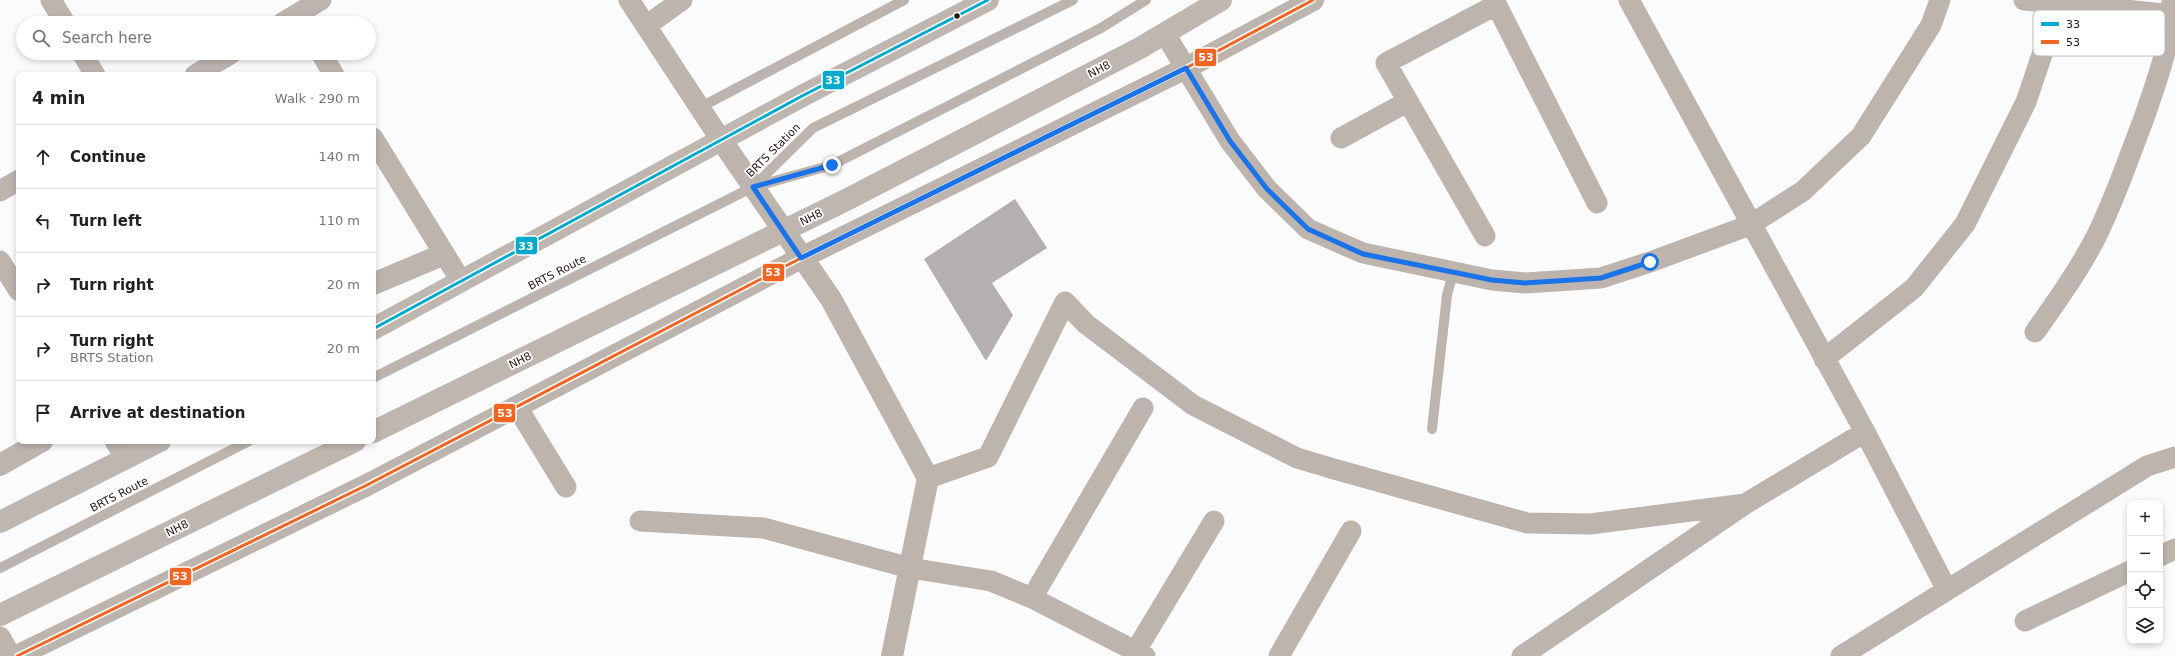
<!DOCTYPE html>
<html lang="en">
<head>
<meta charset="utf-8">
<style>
	body { margin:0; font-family:"DejaVu Sans",sans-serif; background:#f2f2f2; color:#202124 }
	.controls { position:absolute; right:12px; bottom:12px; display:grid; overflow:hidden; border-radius:8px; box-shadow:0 2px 6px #0003 }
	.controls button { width:36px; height:36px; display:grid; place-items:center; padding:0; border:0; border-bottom:1px solid #e0e0e0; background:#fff; color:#202124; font:20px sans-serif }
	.stop { position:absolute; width:12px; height:12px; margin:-9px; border:3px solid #1a73e8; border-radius:50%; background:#fff }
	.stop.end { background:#1a73e8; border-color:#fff; box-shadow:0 1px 4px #0008 }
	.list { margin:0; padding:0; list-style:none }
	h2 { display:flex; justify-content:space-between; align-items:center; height:52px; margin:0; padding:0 16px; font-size:17px }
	h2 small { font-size:13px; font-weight:400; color:#757577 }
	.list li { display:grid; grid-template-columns:26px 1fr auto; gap:12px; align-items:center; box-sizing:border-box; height:64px; padding:0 16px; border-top:1px solid #e0e0e0 }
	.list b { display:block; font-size:15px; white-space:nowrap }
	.list p { margin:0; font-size:13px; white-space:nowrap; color:#757577 }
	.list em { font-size:13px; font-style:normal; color:#757577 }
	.icon { flex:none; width:22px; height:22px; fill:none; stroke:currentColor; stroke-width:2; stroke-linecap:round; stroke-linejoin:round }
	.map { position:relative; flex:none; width:2175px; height:656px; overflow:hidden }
	.search { position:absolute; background:#fff; box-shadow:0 2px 6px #0003; left:16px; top:16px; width:360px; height:44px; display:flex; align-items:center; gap:10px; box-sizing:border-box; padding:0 14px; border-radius:22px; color:#757577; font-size:15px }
	.panel { position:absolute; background:#fff; box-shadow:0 2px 6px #0003; left:16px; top:72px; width:360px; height:372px; border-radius:8px }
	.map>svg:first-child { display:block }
</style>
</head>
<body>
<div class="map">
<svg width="2175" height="656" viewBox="0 0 2175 656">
	<rect width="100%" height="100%" fill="#fbfbfb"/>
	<path fill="#b6afaf" d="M1015,199L1047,248L992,283L1013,315L986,361L924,259Z"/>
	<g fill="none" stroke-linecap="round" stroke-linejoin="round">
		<path stroke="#bdb4ae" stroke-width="10" d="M699,108L904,0
			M754,186L813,128L1073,0
			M373,378L753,187L832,165L1101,28L1146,0
			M1432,429L1447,295L1453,273
			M0,568L249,441"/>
		<path stroke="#bdb4ae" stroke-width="21" d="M51,0L65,23
			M629,0L721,140
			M1494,0L1597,203
			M1629,0L1865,432L1947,590
			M2024,0L2175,15
			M282,23L321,0
			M646,26L682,0
			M1165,34L1230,141L1267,189L1308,229L1363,253L1492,280L1525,283L1601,278L1650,262L1750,225L1803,191L1861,136L1931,25L1940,0
			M82,53L95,75
			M321,53L334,75
			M195,75L232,53
			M373,138L461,281
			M1341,138L1407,102
			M0,191L19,180
			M1485,236L1386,63L1496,5
			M0,261L19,291
			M2035,332C2057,301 2079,270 2096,237C2115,199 2129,157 2144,118C2157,80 2172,41 2172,0
			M1824,359L1914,288L1965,224L2026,102L2052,25L2056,3
			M517,407L566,487
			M115,441L126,458
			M928,478L988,457L1065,302L1086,324L1193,405L1297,458L1334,469L1527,523L1590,524L1745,504
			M640,521L763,528L910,568L991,581L1032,598L1145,656
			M2160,556L2175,549
			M1032,598L1143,408
			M2025,621L2130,571
			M0,637L11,656
			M1135,656V652L1214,521
			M1279,656L1351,531
			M1522,656L1745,504L1865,432
			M1841,656L2147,466L2175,457"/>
		<path stroke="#bdb4ae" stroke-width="22" d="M721,140L831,299L928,478L892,656
			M373,284L444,254
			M0,465L42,441
			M17,656L367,485L801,258L1186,68L1313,0"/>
		<path stroke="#bfb6b0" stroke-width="22" d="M373,329L802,96L988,0
			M373,432L846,200L1140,48L1221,0
			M0,522L160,441
			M0,615L355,441"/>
		<defs>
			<path id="bus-1" d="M373,329L802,96L988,0"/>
			<path id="bus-2" d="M17,656L367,485L801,258L1186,68L1313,0"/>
		</defs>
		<use href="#bus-1" stroke="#fff" stroke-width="6"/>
		<use href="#bus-2" stroke="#fff" stroke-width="6"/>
		<use href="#bus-1" stroke="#00a9ce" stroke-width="3"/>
		<use href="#bus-2" stroke="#f26522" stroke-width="3"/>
	</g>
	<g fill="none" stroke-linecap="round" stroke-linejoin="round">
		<path stroke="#1a73e8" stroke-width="5" d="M832,165L753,187L801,258L1186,68L1230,141L1267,189L1308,229L1363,254L1492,280L1525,283L1601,278L1650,262"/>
	</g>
	<circle fill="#241613" stroke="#fff" stroke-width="1.5" cx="957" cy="16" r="3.5"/>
	<g text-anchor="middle" stroke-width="3.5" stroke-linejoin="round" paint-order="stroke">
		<g font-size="11" fill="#241613" stroke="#fff">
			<text transform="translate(1099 69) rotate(-27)" y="4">NH8</text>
			<text transform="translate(773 150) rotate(-45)" y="4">BRTS Station</text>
			<text transform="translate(811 217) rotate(-26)" y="4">NH8</text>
			<text transform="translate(557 272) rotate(-27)" y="4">BRTS Route</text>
			<text transform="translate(520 360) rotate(-26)" y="4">NH8</text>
			<text transform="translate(119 494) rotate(-27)" y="4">BRTS Route</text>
			<text transform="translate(177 528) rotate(-26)" y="4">NH8</text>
		</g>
	</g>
	<rect x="2033" y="10" width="132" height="46" rx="6" fill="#fff" stroke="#bdb9b8" stroke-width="1"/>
	<rect x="2041" y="22" width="18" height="4" fill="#00a9ce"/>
	<rect x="2041" y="40" width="18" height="4" fill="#f26522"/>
	<g font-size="11" fill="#241613">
		<text x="2066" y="28">33</text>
		<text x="2066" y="46">53</text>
	</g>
	<g stroke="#fff" stroke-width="1.5">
		<rect x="1194" y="48" width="23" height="19" rx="4" fill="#f26522"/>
		<rect x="822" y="70" width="23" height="20" rx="4" fill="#00a9ce"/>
		<rect x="515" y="236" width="23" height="19" rx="4" fill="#00a9ce"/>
		<rect x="762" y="263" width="23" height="19" rx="4" fill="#f26522"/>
		<rect x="493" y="403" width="23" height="20" rx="4" fill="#f26522"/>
		<rect x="169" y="567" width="23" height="19" rx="4" fill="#f26522"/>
	</g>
	<g font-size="11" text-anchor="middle" font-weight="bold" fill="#fff">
		<text x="1206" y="61">53</text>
		<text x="833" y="84">33</text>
		<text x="526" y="250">33</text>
		<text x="773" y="276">53</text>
		<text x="505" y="417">53</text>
		<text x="180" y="580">53</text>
	</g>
</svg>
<div class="controls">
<button>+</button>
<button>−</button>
<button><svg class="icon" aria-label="locate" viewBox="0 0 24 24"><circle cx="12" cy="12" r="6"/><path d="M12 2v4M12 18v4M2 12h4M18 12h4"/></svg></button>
<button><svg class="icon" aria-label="layers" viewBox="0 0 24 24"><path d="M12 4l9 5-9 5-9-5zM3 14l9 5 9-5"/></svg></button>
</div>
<div class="stop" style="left:1650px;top:262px"></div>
<div class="stop end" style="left:832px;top:165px"></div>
<div class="search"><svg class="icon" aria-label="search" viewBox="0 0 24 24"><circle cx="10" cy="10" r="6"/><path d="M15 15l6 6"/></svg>Search here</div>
<section class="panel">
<h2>4 min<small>Walk · 290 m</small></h2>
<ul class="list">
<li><svg class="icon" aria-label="ahead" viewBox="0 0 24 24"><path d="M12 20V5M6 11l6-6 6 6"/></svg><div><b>Continue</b></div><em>140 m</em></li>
<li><svg class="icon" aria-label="left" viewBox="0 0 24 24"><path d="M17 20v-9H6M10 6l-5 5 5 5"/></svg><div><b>Turn left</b></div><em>110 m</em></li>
<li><svg class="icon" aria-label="right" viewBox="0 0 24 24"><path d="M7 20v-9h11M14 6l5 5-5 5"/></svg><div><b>Turn right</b></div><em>20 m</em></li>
<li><svg class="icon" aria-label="right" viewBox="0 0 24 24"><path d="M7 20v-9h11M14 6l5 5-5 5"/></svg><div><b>Turn right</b><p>BRTS Station</p></div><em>20 m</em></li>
<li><svg class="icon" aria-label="arrive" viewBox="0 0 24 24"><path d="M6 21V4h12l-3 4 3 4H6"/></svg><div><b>Arrive at destination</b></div></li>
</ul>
</section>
</div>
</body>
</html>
